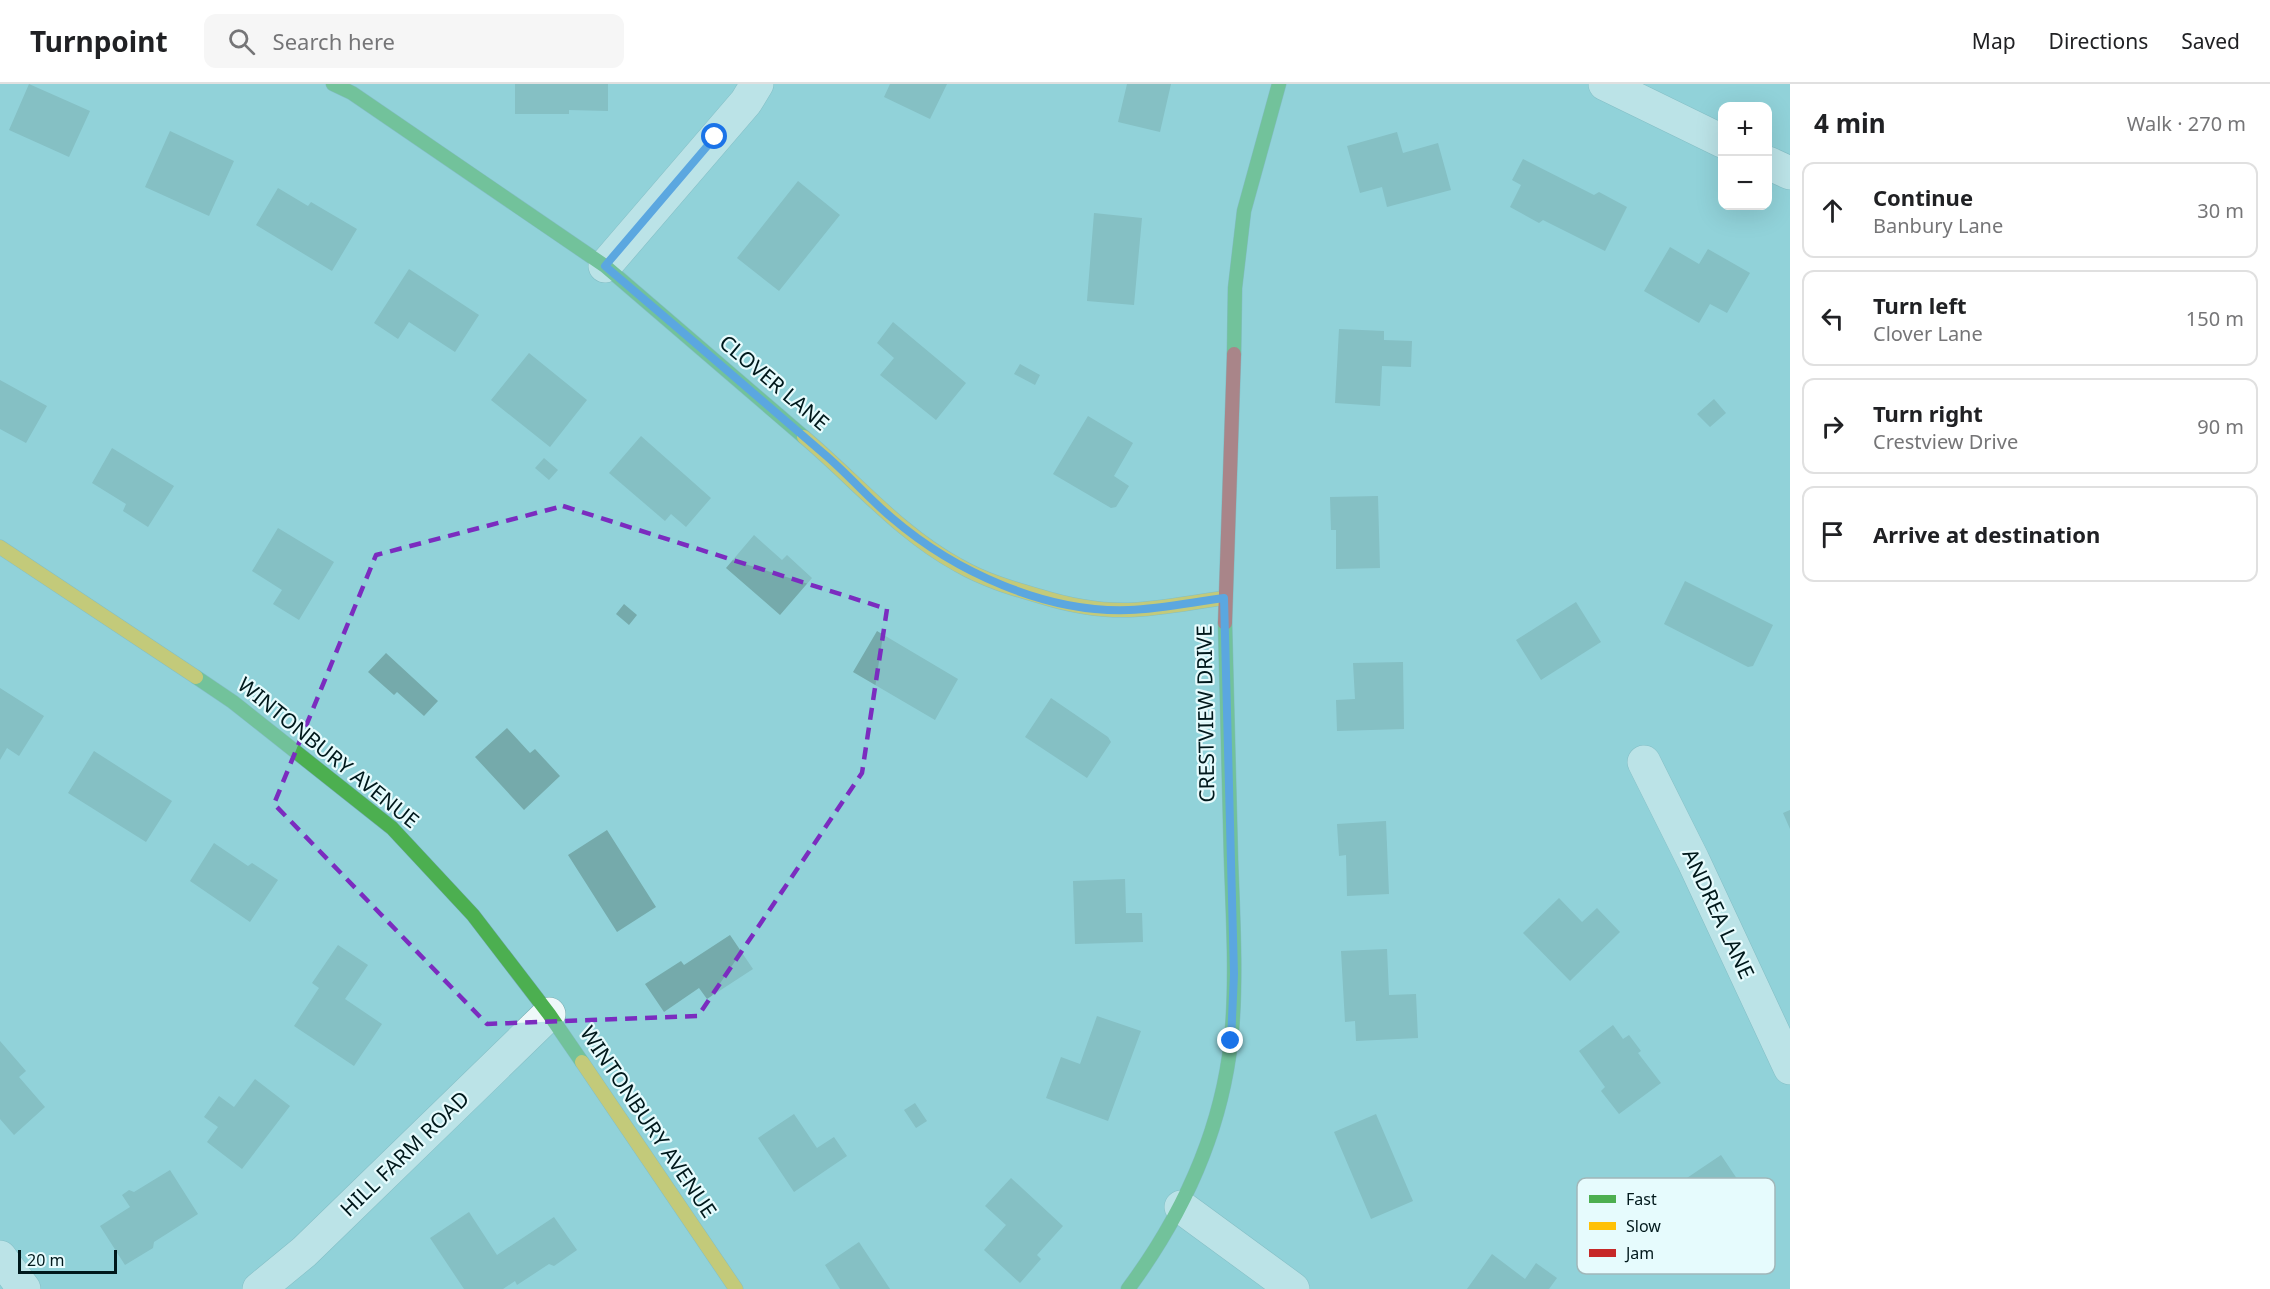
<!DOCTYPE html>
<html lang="en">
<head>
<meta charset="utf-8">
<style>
	body { margin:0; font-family:"Noto Sans",sans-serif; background:#f6f6f6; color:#202124 }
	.controls { position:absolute; right:18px; top:18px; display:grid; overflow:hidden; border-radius:12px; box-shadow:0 6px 24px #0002 }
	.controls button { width:54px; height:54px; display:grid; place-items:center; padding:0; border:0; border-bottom:2px solid #e0e0e0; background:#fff; color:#202124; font:30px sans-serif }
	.scale { position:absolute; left:18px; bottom:15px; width:99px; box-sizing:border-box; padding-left:6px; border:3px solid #00181b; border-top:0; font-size:16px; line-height:21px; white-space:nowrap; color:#00181b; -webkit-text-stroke:4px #e6fbfd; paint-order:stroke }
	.stop { position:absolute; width:18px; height:18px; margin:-14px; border:4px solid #1a73e8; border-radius:50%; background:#fff }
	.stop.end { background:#1a73e8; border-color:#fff; box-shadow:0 2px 6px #0008 }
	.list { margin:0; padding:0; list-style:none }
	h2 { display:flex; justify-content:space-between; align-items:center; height:78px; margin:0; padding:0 24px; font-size:26px }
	h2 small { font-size:20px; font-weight:400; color:#757577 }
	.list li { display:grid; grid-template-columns:39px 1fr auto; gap:18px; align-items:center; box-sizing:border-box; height:96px; margin:0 12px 12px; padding:0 12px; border:2px solid #e0e0e0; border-radius:12px }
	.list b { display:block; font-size:22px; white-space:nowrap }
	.list p { margin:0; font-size:20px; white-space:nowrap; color:#757577 }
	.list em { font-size:20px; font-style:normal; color:#757577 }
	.icon { flex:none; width:33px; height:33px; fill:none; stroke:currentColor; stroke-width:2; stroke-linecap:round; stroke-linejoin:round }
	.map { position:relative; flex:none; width:1790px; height:1205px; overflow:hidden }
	header { display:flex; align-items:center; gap:36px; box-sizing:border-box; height:84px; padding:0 30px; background:#fff; border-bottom:2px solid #e0e0e0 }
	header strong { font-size:28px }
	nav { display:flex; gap:33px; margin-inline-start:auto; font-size:21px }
	.search { width:420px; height:54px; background:#f6f6f6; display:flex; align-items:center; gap:15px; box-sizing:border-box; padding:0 21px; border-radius:12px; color:#757577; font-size:22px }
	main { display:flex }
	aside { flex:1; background:#fff }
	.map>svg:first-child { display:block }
</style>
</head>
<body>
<header>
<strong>Turnpoint</strong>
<div class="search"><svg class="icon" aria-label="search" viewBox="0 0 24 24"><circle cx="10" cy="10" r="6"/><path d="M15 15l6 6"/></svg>Search here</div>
<nav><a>Map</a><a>Directions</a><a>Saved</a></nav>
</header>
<main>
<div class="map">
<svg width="1790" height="1205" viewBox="0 0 1790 1205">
	<rect width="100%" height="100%" fill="#91d2d9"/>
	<path fill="#75aaab" d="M29,0L90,27L69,73L9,46Z
		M515,0H608V27L569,26V30H515Z
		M890,0H947L930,35L884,13Z
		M1127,0H1171L1160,48L1118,38Z
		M170,47L234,77L209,132L145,103Z
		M1397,48L1403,69L1438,59L1451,106L1387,123L1382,103L1360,109L1347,62Z
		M1523,75L1594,111L1599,108L1627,123L1605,167L1543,136L1539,139L1510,123L1521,101L1512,96Z
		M798,97L840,131L779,207L737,174Z
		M278,104L308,122L311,118L357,145L332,187L256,141Z
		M1094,129L1142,134L1134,221L1087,217Z
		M1670,163L1699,180L1708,165L1750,189L1727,229L1710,220L1699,239L1644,207Z
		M409,185L479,231L455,268L409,238L398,255L374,239Z
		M893,238L966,299L936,336L880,291L894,274L877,259Z
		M1339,245L1384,247V256L1412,257L1411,283L1382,282L1380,322L1335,319Z
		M529,269L587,316L550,363L491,316Z
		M1020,280L1040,291L1035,301L1014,290Z
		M0,296L47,322L26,359L0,345Z
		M1714,315L1726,329L1710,343L1697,330Z
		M1088,332L1133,359L1114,392L1129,402L1116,423L1111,424L1053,390Z
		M641,352L711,414L686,443L671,430L665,437L609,389Z
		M112,364L174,402L148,443L123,427L126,420L92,399Z
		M544,374L558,386L549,396L535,384Z
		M1378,412L1380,484L1336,485V446H1331L1330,413Z
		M278,444L334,478L299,536L273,520L282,506L252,487Z
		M754,451L782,476L787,471L812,494L780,531L726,484Z
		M1685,497L1773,541L1753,582L1748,583L1664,540Z
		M1576,518L1601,558L1541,596L1516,556Z
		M624,520L637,531L629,541L616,530Z
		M877,547L958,595L935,636L853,588Z
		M386,569L438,617L424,632L397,608L394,611L368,588Z
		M1403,578L1404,645L1337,647L1336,616L1355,615L1353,579Z
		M0,604L44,632L19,672L7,664L0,676Z
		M1051,614L1108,653L1111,658L1087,694L1025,653Z
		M507,644L530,669L535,665L560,692L524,726L475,673Z
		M94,667L172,717L146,758L68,709Z
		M1790,726V745L1783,729Z
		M1386,737L1389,810L1347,812L1346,771L1339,772L1337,740Z
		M607,746L656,823L617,848L568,771Z
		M214,759L248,782L252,779L278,796L250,838L190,797Z
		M1125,795L1126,829H1142L1143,858L1075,860L1073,797Z
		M1559,814L1582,838L1597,824L1620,848L1570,897L1523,849Z
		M730,851L753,885L707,915L699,904L664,928L645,900L681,877L684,881Z
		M338,861L368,881L345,915L382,940L354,982L294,942L319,904L312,899Z
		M1387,865L1389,911L1416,910L1418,954L1356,957L1355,937L1345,938L1341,867Z
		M1097,932L1141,947L1108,1037L1046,1014L1061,973L1080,980Z
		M1613,941L1623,955L1629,951L1641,967L1638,969L1661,999L1619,1030L1601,1007L1605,1003L1579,967Z
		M0,957L26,987L19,993L45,1023L14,1051L0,1035Z
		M255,995L290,1022L242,1085L207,1058L218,1043L204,1033L219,1012L234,1023Z
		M915,1019L927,1037L916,1044L904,1026Z
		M794,1030L817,1064L834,1053L847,1072L794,1108L758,1054Z
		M1376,1030L1413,1117L1371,1135L1334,1048Z
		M1721,1071L1760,1129L1720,1156L1681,1098Z
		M170,1086L198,1130L154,1158L153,1164L125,1181L100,1142L130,1123L122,1111L129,1106L134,1108Z
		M1011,1094L1063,1142L1037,1171L1041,1175L1020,1199L984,1166L1006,1141L985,1122Z
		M469,1128L497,1171L554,1133L577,1166L554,1182L549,1180L517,1201L515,1197L503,1205H464L430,1154Z
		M859,1158L890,1205H840L825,1181Z
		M1492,1170L1525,1195L1536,1179L1557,1194L1549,1205H1467Z"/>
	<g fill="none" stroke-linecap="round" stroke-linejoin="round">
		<defs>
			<path id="street" d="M1605,0L1722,57
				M1768,79L1790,89
				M605,182L746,18L757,0
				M1644,678L1693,776L1790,984
				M1181,1123L1293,1205
				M0,1173L24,1205
				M259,1205L304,1168L549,930"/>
			<path id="fast" d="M333,0L352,9L605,182L804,353
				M1234,270L1235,204L1244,127L1279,0
				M196,593L233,618L392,744L473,831L549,930L582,978
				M1128,1205C1182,1132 1221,1048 1231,957C1237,897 1233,835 1231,775C1229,697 1227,618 1225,539"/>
			<path id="slow" d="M804,353C855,396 899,449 958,481C984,496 1011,504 1039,512C1068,521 1098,527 1129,526C1160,525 1193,518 1224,514
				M0,463L196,593
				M582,978L736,1205"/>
			<path id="jam" d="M1225,539L1234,270"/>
		</defs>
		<use href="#street" stroke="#71a8ae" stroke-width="34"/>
		<use href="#fast" stroke="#71a8ae" stroke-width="15"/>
		<use href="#slow" stroke="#71a8ae" stroke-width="15"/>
		<use href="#jam" stroke="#71a8ae" stroke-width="15"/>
		<use href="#street" stroke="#eef8f9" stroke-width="33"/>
		<use href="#fast" stroke="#4caf50" stroke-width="14"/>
		<use href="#slow" stroke="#ffc107" stroke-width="14"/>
		<use href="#jam" stroke="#c62828" stroke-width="14"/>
	</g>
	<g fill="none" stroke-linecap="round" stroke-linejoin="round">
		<path stroke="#1a73e8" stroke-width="8" d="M715,53L605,182C678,244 750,306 823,369C847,389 868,414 892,434C955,488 1046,529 1129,526C1161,525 1193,518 1224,514L1234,890L1231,957"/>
	</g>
	<path d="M0 0H1790V1205H0ZM563,422L887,525L862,689L698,932L487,940L274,720L376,471Z" fill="#91d2d9" fill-opacity=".55" fill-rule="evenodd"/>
	<path fill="none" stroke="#7b2cbf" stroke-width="4.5" stroke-dasharray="12 8" stroke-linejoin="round" d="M563,422L887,525L862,689L698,932L487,940L274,720L376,471Z"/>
	<g text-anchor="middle" stroke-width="4.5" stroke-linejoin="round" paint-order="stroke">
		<g font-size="21" fill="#00181b" stroke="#e6fbfd">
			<text transform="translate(774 299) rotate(40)" y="7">CLOVER LANE</text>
			<text transform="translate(1206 630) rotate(-91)" y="7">CRESTVIEW DRIVE</text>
			<text transform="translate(328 669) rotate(39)" y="7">WINTONBURY AVENUE</text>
			<text transform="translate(1718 830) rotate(65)" y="7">ANDREA LANE</text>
			<text transform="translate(648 1038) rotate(56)" y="7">WINTONBURY AVENUE</text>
			<text transform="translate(405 1070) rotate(-44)" y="7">HILL FARM ROAD</text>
		</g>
	</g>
	<rect x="1577" y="1094" width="198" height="96" rx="9" fill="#e6fbfd" stroke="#a1b7b9" stroke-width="1.5"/>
	<rect x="1589" y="1111" width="27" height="8" fill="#4caf50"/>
	<rect x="1589" y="1138" width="27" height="8" fill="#ffc107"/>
	<rect x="1589" y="1165" width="27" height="8" fill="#c62828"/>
	<g font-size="16" fill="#00181b">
		<text x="1626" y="1121">Fast</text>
		<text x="1626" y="1148">Slow</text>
		<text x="1626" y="1175">Jam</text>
	</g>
</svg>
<div class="controls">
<button>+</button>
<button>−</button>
</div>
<div class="scale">20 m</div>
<div class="stop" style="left:715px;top:53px"></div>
<div class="stop end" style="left:1231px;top:957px"></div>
</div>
<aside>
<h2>4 min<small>Walk · 270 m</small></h2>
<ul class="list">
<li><svg class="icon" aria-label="ahead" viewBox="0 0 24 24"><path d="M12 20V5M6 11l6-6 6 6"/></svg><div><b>Continue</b><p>Banbury Lane</p></div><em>30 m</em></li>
<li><svg class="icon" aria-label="left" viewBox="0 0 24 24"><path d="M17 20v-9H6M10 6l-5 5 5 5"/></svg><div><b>Turn left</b><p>Clover Lane</p></div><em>150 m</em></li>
<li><svg class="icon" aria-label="right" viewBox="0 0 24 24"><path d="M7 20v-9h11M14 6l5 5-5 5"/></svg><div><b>Turn right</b><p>Crestview Drive</p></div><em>90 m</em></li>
<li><svg class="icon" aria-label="arrive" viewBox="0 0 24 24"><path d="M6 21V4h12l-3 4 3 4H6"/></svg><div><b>Arrive at destination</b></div></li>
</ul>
</aside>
</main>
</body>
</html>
